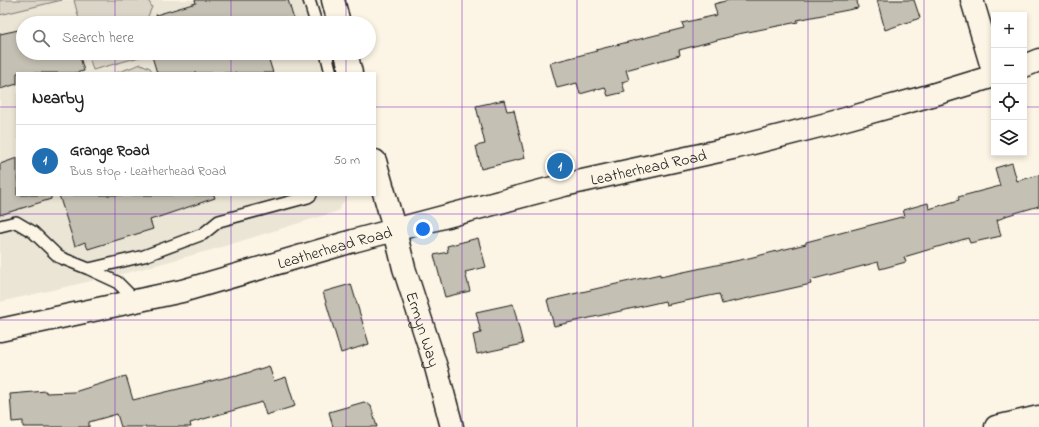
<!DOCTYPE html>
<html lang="en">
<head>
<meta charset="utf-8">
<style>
	body { margin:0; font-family:"Indie Flower",sans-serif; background:#f6f6f6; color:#222 }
	.controls { position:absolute; right:12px; top:12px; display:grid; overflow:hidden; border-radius:0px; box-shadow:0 2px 6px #0003 }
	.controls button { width:36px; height:36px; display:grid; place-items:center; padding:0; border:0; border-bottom:1px solid #e0e0e0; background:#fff; color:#222; font:20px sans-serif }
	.you { position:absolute; left:423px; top:229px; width:14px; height:14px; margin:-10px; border:3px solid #fff; border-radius:50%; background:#1a73e8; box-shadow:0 0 0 6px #1a73e833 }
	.badge { display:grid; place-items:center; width:26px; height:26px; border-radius:50%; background:#1f6fb2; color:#fff; font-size:13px; font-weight:700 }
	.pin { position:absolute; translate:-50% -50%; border:2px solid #fff; box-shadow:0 1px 4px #0006 }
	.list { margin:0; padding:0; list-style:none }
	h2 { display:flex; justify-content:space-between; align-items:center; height:52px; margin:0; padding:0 16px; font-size:17px }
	h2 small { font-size:13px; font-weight:400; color:#767676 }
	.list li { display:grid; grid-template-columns:26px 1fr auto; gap:12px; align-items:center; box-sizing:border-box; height:72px; padding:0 16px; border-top:1px solid #e0e0e0 }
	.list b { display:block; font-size:15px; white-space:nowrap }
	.list p { margin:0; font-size:13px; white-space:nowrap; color:#767676 }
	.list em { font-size:13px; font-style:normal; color:#767676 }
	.icon { flex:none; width:22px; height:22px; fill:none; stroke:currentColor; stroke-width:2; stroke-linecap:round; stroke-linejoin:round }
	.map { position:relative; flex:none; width:1039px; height:427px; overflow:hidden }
	.search { position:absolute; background:#fff; box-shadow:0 2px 6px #0003; left:16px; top:16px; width:360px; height:44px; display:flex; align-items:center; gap:10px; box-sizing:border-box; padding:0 14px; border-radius:22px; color:#767676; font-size:15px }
	.panel { position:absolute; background:#fff; box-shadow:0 2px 6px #0003; left:16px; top:72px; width:360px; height:124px; border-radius:0px }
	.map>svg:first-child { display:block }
</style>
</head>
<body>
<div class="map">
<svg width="1039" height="427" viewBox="0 0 1039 427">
	<rect width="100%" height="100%" fill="#fcf5e5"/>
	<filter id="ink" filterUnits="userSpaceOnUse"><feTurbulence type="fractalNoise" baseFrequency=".025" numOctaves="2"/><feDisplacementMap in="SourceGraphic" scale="8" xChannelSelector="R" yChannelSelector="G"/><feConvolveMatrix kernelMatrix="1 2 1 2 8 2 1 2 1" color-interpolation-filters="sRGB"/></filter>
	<g filter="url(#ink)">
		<path fill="#ebe5d6" d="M0,0H318L324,23H23V53H332L338,73H17V195H348L338,211L215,249L126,273L0,302Z"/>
		<path fill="#dbd5c8" stroke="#7c7872" d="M0,0H62L0,15Z
			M74,0H148L152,7L145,23H80Z
			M88,53H143V56L93,70Z
			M141,64L150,68L153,73H116Z"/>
		<path fill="#c4c0b3" stroke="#1c1c1c" d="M195,0H288L295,23H158L156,15L196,3Z
			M729,0H857L858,8L797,20L798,22L733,35V36L679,50L680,55L626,70L629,80L622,82L625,92L608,96L605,87L580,94L577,83L557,88L550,63L597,51L596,50L684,28L682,23L717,15L714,4Z
			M877,0H914L920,18L885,30Z
			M23,29V53H79L84,71L75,73H17V84L0,89V34Z
			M151,53H267L273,73H157Z
			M504,100L507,111L514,110L525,158L481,169L476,146L485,144L476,106Z
			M17,158V195H51V199L0,215V164Z
			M1012,163L1017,181L1039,175V206L1005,216V217L997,220L1001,236L970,243L968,238L904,257L906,262L880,269L878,262L810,280L811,284L722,304L719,294L666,305L665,301L554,326L547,300L660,274V277L749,258L806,244V242L905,216L903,210L928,203L929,209L959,200L958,197L1000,186L995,168Z
			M59,195H214L215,198L150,220L153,229L88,249L85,242L75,246Z
			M478,238L486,267L465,272L470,291L445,297L434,255L448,252L447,246Z
			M351,284L369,344L341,353L323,292Z
			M513,304L523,344L477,354L473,335L481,333L476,312Z
			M269,366L274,381L286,377L295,406L266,415L262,402L190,423L191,427H121L117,414L89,422V427H23V421L12,422L10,394L46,391V393L74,392L126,376L133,400L236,375L237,376Z
			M364,402L371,406L377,427H333L329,412Z"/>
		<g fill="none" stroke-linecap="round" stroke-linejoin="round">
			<defs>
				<path id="lane" d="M309,0L316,23
					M326,53L331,73
					M0,226L16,222L33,232L59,257L89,269L117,282L137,302
					M89,269L144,256L203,234L219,221L308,197L311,195"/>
				<g id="street">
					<path d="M333,0L339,23"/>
					<path d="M972,0L994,74"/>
					<path d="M346,53L351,73"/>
					<path id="s1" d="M375,161L395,231L404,268L436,367L452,427"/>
					<path d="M996,427L1039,417"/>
				</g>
				<g id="highway">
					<path d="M1024,66L1039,60"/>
					<path id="s2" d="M0,330L182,291L353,241L564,185L737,147L831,123L932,95L994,76"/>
				</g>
			</defs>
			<use href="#lane" stroke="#1c1c1c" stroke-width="14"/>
			<use href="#street" stroke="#1c1c1c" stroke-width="25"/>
			<use href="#highway" stroke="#1c1c1c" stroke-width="25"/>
			<use href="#lane" stroke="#fcf5e5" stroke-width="11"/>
			<use href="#street" stroke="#fcf5e5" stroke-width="22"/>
			<use href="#highway" stroke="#fcf5e5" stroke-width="22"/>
		</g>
	</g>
	<path fill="none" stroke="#7b2cbf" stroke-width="1" stroke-opacity="0.55" d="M115,0V23M231,0V23M346,0V23M462,0V427M577,0V427M693,0V427M808,0V427M924,0V427M115,53V73M231,53V73M346,53V73M0,107H17M375,107H994M1024,107H1039M115,195V427M231,195V427M346,195V427M0,214H1039M0,320H1039"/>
	<g text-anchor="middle" stroke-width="3" stroke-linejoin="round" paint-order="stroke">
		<g font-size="16" fill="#1c1c1c" stroke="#fcf5e5">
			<text dy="6" stroke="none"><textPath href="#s2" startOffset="669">Leatherhead Road</textPath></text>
			<text dy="6" stroke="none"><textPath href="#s2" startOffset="345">Leatherhead Road</textPath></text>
			<text dy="6" stroke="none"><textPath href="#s1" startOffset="175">Ermyn Way</textPath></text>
		</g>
	</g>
</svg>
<div class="controls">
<button>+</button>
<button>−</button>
<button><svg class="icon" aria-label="locate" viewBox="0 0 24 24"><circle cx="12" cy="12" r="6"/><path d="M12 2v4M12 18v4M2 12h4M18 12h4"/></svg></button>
<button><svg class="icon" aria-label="layers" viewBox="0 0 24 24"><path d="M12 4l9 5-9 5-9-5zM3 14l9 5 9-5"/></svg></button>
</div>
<div class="you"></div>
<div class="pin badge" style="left:560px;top:166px">1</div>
<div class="search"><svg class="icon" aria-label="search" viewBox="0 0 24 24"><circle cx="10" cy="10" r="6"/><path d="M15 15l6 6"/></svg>Search here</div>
<section class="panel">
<h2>Nearby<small></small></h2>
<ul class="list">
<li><span class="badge">1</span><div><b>Grange Road</b><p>Bus stop · Leatherhead Road</p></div><em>50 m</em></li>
</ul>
</section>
</div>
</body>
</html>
